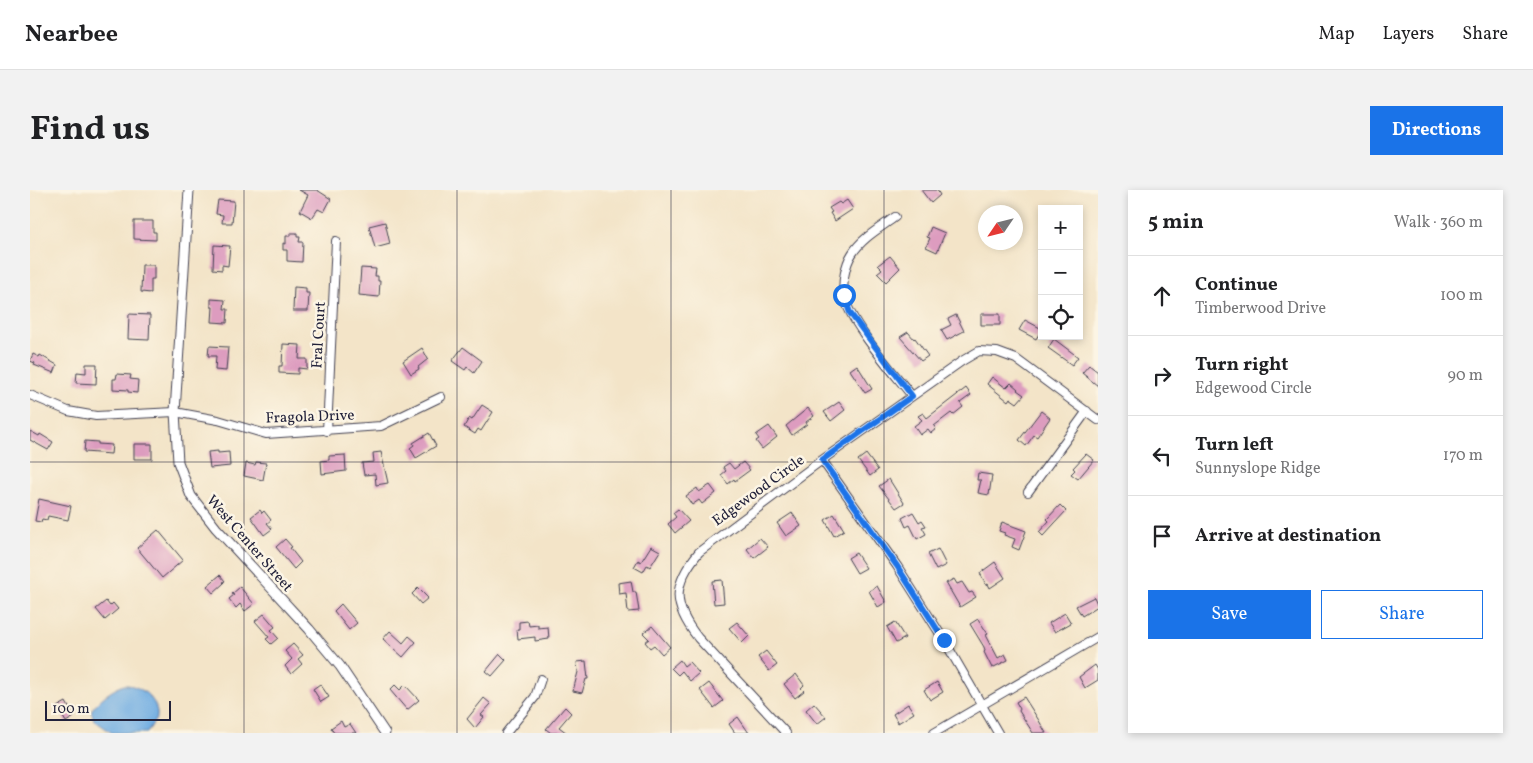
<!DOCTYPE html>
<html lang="en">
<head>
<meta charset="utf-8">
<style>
	body { margin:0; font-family:Vollkorn,serif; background:#f2f2f2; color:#202124 }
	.controls { position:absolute; right:15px; top:15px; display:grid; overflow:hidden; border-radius:0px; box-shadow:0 2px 8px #0003 }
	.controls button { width:45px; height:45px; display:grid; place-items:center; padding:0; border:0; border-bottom:1px solid #e0e0e0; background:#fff; color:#202124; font:25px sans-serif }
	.compass { position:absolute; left:948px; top:15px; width:45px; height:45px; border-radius:50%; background:#fff; box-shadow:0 2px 8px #0003; rotate:235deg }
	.scale { position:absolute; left:15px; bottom:12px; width:126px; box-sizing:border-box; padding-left:5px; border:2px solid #22223b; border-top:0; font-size:14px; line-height:18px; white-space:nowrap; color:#22223b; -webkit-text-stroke:4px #fcf5e5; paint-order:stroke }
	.stop { position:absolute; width:15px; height:15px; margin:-11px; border:4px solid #1a73e8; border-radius:50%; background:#fff }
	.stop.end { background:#1a73e8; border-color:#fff; box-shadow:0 1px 5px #0008 }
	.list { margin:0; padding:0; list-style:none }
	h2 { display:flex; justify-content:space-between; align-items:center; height:65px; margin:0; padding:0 20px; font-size:21px }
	h2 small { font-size:16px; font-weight:400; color:#757577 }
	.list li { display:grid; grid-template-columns:32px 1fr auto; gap:15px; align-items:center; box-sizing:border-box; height:80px; padding:0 20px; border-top:1px solid #e0e0e0 }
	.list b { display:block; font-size:19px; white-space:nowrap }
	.list p { margin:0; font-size:16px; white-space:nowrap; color:#757577 }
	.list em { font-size:16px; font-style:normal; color:#757577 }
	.actions { display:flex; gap:10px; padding:15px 20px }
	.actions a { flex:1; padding:11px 0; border:1px solid #1a73e8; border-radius:0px; text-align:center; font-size:18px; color:#1a73e8 }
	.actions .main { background:#1a73e8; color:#fff }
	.icon { flex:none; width:28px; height:28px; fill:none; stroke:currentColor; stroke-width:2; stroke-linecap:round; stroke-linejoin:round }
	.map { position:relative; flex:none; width:1068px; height:543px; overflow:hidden; border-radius:0px }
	header { display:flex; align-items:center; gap:30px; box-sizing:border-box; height:70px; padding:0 25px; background:#fff; border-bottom:1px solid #e0e0e0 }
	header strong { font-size:24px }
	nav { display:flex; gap:28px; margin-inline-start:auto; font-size:18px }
	.intro { display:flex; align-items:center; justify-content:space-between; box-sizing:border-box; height:120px; padding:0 30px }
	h1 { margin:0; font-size:35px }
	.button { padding:12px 22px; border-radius:0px; background:#1a73e8; color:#fff; font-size:18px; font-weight:700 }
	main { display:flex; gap:30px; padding:0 30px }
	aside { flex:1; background:#fff; border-radius:0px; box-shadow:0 2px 8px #0003 }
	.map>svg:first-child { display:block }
</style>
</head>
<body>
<header>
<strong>Nearbee</strong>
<nav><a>Map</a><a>Layers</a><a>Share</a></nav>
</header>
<div class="intro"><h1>Find us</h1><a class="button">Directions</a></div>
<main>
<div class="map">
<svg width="1068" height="543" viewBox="0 0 1068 543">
	<rect width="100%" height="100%" fill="#fcf5e5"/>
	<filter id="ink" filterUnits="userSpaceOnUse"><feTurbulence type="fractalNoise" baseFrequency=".02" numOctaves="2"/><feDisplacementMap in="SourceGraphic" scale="10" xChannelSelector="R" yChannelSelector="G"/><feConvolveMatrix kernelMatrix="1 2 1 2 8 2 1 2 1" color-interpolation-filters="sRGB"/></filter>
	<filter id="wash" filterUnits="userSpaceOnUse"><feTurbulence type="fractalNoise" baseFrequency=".0096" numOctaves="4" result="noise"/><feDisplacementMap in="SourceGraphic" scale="20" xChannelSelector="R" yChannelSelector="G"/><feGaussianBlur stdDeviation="1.12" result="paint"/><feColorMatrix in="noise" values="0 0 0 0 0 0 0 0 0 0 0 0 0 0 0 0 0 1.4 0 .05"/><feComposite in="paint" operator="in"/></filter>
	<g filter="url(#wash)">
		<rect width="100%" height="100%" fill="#f3e4c8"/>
		<path fill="#71ade2" stroke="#4a688e" d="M94,495C110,494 129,510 127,527L117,543H82L64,530L61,521C67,510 83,499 94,495Z"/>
		<g id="blocks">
			<path fill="#dd9cbf" d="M269,0H287L301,9L294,22L288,19L282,28L270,21L278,5Z
				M891,0H907L910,5L901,13Z
				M188,10L204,11L202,33H192L193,25L186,24Z
				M817,10L823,19L805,31L800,23L802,22L799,18L809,12L811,14Z
				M104,31H123V42H126V50L104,49Z
				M355,32L360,54L345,58L339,36Z
				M901,37L915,43L907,62L896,57L900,48L897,47Z
				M260,43H267V47H270L269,52H273L272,72L257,71V60H253V53L256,54V46H260Z
				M184,55L200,56L198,76L192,75V80L183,79Z
				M860,66L870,78L856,92L847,83L852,79L848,75Z
				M112,75H124V89H121V103L111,102Z
				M331,78L346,79L345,86H348V91H350L349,107L329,105Z
				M264,97L276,98V103H279L278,121H263Z
				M181,109L195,110L194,119H198L197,133L182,132L183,117H181Z
				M99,124L120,125L119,150L98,149Z
				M951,124H970V135H951Z
				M926,125L934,141L917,150L911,140L921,135L918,129Z
				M995,130L1012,139L1006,149L989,140Z
				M878,142L884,149L885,148L898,166L891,171L870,147Z
				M1024,149L1048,167L1042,175L1018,158Z
				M253,154L270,155L269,169H277V179L268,178V184L249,183V176H252Z
				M179,156L198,157L196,181L185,180L186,166H178Z
				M433,157L452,171L444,183L437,177L435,180L422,171Z
				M392,158L398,169L388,177L389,179L381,184L373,171Z
				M3,164L9,167L10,165L27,175L24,183L4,175L5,173L0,171Z
				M56,174H67L66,194L46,193L47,182L56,183Z
				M827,175L842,199L835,203L820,180Z
				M1059,175L1068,182V196L1052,183Z
				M87,184L101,185L100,189L108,190L107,203L98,202V200L83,199V189H86Z
				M962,187L976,198L981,193L988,199L987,200L994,205L987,213L980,208L978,211L957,194Z
				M936,198L941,205L930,213L933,217L923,225L921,223L904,236L906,239L901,243L898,239L890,245L884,236L892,230L888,226L893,223L897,228Z
				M809,212L815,220L801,231L794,222Z
				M452,215L463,222L451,241L448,239L445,244L434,237L439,228L442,230Z
				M778,218L784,226L776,232L777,234L762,245L756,236Z
				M1011,221L1020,228L1007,247L1004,245L996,256L989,250Z
				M739,236L747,247L732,259L726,251L729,249L726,245Z
				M0,241L9,246L10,244L23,252L18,260L0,250Z
				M399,243L406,256L386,268L380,258L384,255L383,253Z
				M55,251L68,252V254L82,255L81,264L54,262Z
				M104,254H122V269H104Z
				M188,261V263L199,262L200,276L180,278L178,262Z
				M351,262L358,293L346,295L345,284L334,285L332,273L344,272L343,263Z
				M836,264L848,280L840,286L828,270Z
				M1056,264L1064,270L1048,289L1041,284L1045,280L1043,278Z
				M315,265L316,281L292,284L291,271L299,270V266Z
				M226,272L236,273L233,290L214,286L216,273L225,275Z
				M713,272L720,280L705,291L704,289L698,294L691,285L696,281L693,277L699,273L704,279Z
				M948,283L962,285L959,305L948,303L951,290H947Z
				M859,289L874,313L866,318L849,296Z
				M680,295L686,303L672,314L669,310L662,315L656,306L667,298L669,302Z
				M9,309L41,316L38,330L18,326L17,330L12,329L11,332L5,331Z
				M1030,315L1036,321L1013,346L1009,342L1019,331L1017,329Z
				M648,319L659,331L645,343L638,334L646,327L643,323Z
				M230,320L232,323L234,321L241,330L237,333L242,339L234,345L221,327Z
				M883,322L889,332L892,330L896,336L892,337L896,344L887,349L880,335L876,337L872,328Z
				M762,323L771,336L756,346L747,333Z
				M804,324L814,340L804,346L795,330Z
				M972,332L996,341L989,360L982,357L985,349L974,345L975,343L969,341Z
				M128,340L153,370L132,388L107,358Z
				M730,348L738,357L724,368L717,359Z
				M255,349L262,357L260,358L271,372L264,379L246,357Z
				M621,356L630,361L620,377L617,375L613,382L604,377L608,370L611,372Z
				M908,359L916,375L906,380L898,364Z
				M826,363L836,378L827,383L818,368Z
				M965,372L975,388L960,398L958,394L956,395L950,383Z
				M190,385L195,391L193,392L194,393L183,403L177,396Z
				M924,389L927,394L932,392L939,403L942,402L946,407L930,417L916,393Z
				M692,390L694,413L684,414L682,391Z
				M601,391L603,402H606L609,421L598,422L596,403L589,404L588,393Z
				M847,396L856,412L848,417L839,401Z
				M210,397L224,414L215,421L210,414L206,418L199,409L204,405L202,404Z
				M388,398L398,408L391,414L382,404Z
				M1064,407L1068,416L1052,426L1046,416Z
				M76,411L80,416L83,413L88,419L75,430L66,419Z
				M311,414L327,433L319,440L304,421Z
				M1035,423L1041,433L1025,442L1019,433Z
				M234,424L245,437L241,440L248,448L241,454L236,449L239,447L225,431Z
				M948,429L958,444L956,445L968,468L975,464L978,470L962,478L954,462L955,461L954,457L940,434Z
				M498,431L499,436L508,435V438L518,437L519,449L505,451V447L488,449L487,439H489V432Z
				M707,432L719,446L712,453L699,438Z
				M865,432L875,448L866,453L857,437Z
				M622,436L640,457L632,464L624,455L620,458L615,452L619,449L613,443Z
				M360,441L373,453L379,446L386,452L373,467L353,449Z
				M263,454L273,465L268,469L272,474L261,484L255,476L262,469L255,461Z
				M736,461L747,475L739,481L728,467Z
				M470,464L476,470L462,486L456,481Z
				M650,470L654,476L659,472L669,483L660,491L652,481L648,485L641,478Z
				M556,471L558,489H556L552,503L543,501L548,482L547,472Z
				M1065,475L1068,480V490L1055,498L1049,487Z
				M766,484L774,495L771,498L774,501L765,508L754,494Z
				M907,492L913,502L900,510L894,500Z
				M679,493L693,511L684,518L670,500Z
				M290,494L299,507L291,512L283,499Z
				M365,495L370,500L375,495L389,510L377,520L360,500Z
				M994,507L1008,529L1016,543H1003L989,521L990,519L986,512Z
				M454,508L461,514L451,525L454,527L445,538L437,529Z
				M36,512L44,527L36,532L27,517Z
				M784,513L796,527L787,534L776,520Z
				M878,514L884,523L868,533L863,524Z
				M535,517L541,523L529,537L537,543H521L516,539Z
				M708,527L719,543H705L699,534Z
				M311,531L314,537L320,534L326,543H304L301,538Z"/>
		</g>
	</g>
	<g filter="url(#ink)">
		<use href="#blocks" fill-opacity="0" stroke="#413f50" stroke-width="1"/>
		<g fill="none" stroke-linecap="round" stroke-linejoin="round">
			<defs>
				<path id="minor" d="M865,27C850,38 832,48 822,64C815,75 812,93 814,105C818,131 865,184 882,206
					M0,205L38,221L66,226L145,222L188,230L236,244L351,236L411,207
					M297,241L306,51
					M792,270L867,376L914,450L968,543
					M998,302L1057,221
					M476,543L505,507L511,489
					M756,543L668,448C642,415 642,395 669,362L792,270L932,171L949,161L967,162L986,169L1068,230
					M904,543L1068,447"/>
				<path id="tertiary" d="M159,0L145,222L148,272L161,306L186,338L279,439L310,476L355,543"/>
			</defs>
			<use href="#minor" stroke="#413f50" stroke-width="10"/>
			<use href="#tertiary" stroke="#413f50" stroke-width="11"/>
			<use href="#minor" stroke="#fff" stroke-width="8"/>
			<use href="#tertiary" stroke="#fff" stroke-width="9"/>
		</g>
	</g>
	<g fill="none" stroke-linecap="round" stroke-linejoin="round" filter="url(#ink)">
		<path stroke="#1a73e8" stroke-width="6" d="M814,105L820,123L882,206L792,270L867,376L914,450"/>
	</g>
	<path fill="none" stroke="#22223b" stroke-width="1" stroke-opacity="0.55" d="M214,0V543M427,0V543M641,0V543M854,0V543M0,272H1068"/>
	<g text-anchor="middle" stroke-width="5" stroke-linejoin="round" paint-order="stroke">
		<g font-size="15" fill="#22223b" stroke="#fcf5e5">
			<text transform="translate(288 145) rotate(-87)" y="5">Fral Court</text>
			<text transform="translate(280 226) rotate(-2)" y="5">Fragola Drive</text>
			<text transform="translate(728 300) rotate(-36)" y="5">Edgewood Circle</text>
			<text transform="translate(220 353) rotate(49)" y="5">West Center Street</text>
		</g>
	</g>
</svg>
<div class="controls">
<button>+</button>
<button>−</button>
<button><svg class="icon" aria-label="locate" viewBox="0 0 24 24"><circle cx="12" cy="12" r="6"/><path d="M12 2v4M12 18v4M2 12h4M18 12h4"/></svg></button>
</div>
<svg class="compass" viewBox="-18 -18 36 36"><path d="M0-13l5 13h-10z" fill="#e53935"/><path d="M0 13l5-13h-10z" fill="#757577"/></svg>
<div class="scale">100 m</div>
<div class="stop" style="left:814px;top:105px"></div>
<div class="stop end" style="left:914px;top:450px"></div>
</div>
<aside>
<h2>5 min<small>Walk · 360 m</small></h2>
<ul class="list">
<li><svg class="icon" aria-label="ahead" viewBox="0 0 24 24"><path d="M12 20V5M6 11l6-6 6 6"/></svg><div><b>Continue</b><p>Timberwood Drive</p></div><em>100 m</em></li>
<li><svg class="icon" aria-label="right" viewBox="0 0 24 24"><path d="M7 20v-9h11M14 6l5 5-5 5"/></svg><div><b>Turn right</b><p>Edgewood Circle</p></div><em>90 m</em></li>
<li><svg class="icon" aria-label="left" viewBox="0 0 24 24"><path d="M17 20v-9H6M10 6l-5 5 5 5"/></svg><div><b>Turn left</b><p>Sunnyslope Ridge</p></div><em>170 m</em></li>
<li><svg class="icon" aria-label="arrive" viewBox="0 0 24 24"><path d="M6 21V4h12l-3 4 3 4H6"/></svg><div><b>Arrive at destination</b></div></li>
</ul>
<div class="actions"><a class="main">Save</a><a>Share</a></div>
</aside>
</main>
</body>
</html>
